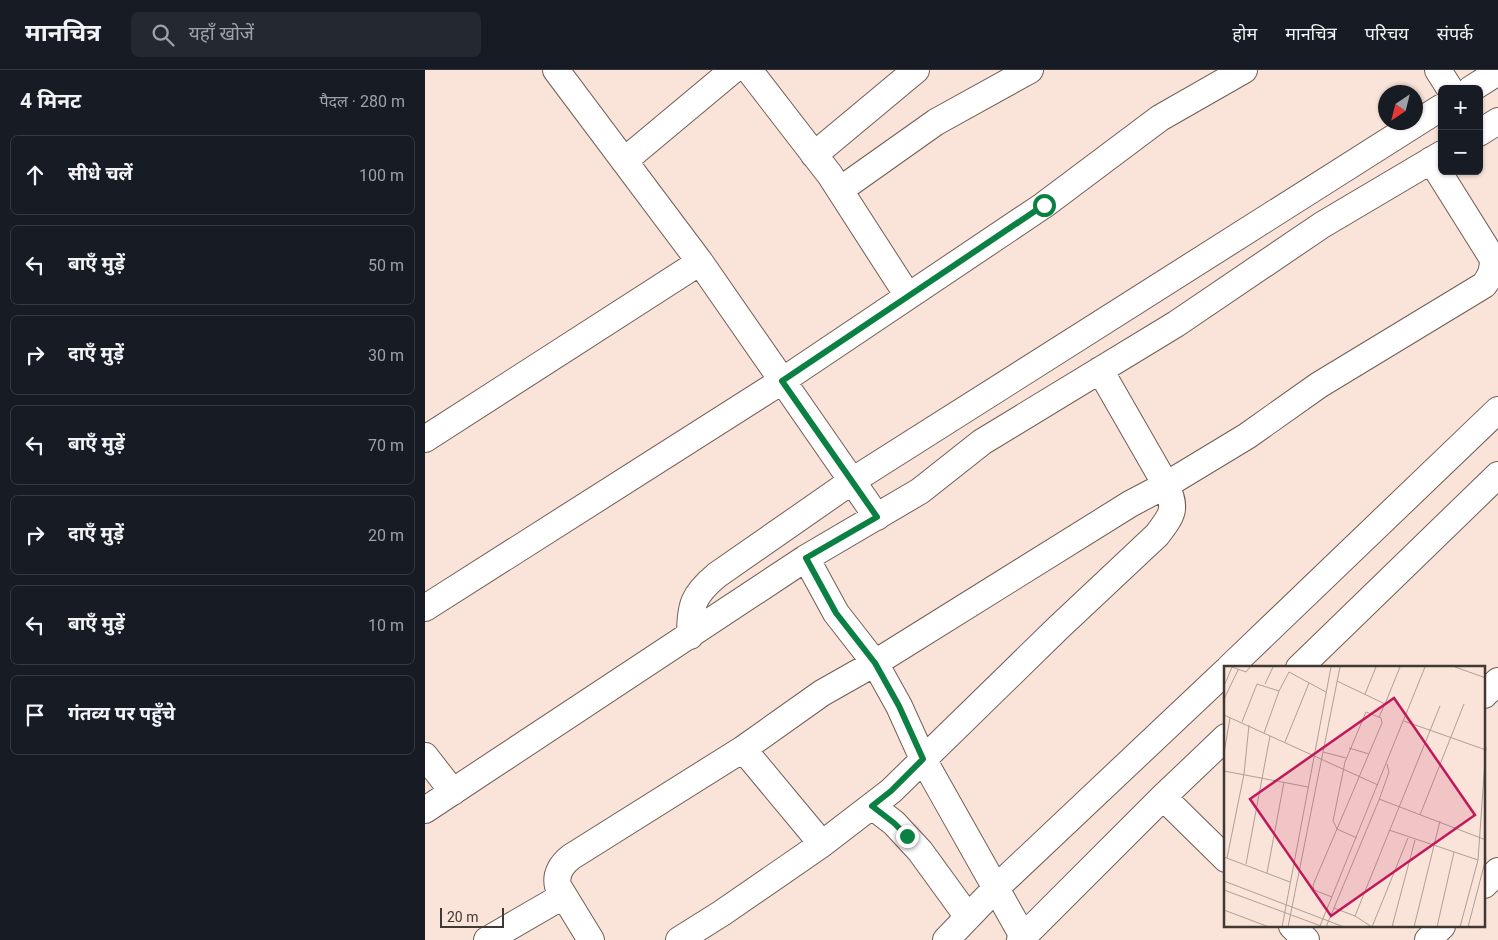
<!DOCTYPE html>
<html lang="hi">
<head>
<meta charset="utf-8">
<style>
	body { margin:0; font-family:Roboto,"Noto Sans Devanagari",sans-serif; background:#242831; color:#f1f3f6 }
	.controls { position:absolute; right:15px; top:15px; display:grid; overflow:hidden; border-radius:8px; box-shadow:0 1px 4px #0004 }
	.controls button { width:45px; height:45px; display:grid; place-items:center; padding:0; border:0; border-bottom:1px solid #363941; background:#171b24; color:#f1f3f6; font:25px sans-serif }
	.compass { position:absolute; left:953px; top:15px; width:45px; height:45px; border-radius:50%; background:#171b24; box-shadow:0 1px 4px #0004; rotate:215deg }
	.scale { position:absolute; left:15px; bottom:12px; width:64px; box-sizing:border-box; padding-left:5px; border:2px solid #413834; border-top:0; font-size:14px; line-height:18px; white-space:nowrap; color:#413834; -webkit-text-stroke:4px #fae3d8; paint-order:stroke }
	.stop { position:absolute; width:15px; height:15px; margin:-11px; border:4px solid #0b8043; border-radius:50%; background:#fff }
	.stop.end { background:#0b8043; border-color:#fff; box-shadow:0 1px 5px #0008 }
	.list { margin:0; padding:0; list-style:none }
	h2 { display:flex; justify-content:space-between; align-items:center; height:65px; margin:0; padding:0 20px; font-size:21px }
	h2 small { font-size:16px; font-weight:400; color:#9ea1a6 }
	.list li { display:grid; grid-template-columns:32px 1fr auto; gap:15px; align-items:center; box-sizing:border-box; height:80px; margin:0 10px 10px; padding:0 10px; border:1px solid #363941; border-radius:8px }
	.list b { display:block; font-size:19px; white-space:nowrap }
	.list em { font-size:16px; font-style:normal; color:#9ea1a6 }
	.icon { flex:none; width:28px; height:28px; fill:none; stroke:currentColor; stroke-width:2; stroke-linecap:round; stroke-linejoin:round }
	.map { position:relative; flex:none; width:1073px; height:870px; overflow:hidden }
	header { display:flex; align-items:center; gap:30px; box-sizing:border-box; height:70px; padding:0 25px; background:#171b24; border-bottom:1px solid #363941 }
	header strong { font-size:24px }
	nav { display:flex; gap:28px; margin-inline-start:auto; font-size:18px }
	.search { width:350px; height:45px; background:#242831; display:flex; align-items:center; gap:12px; box-sizing:border-box; padding:0 18px; border-radius:8px; color:#9ea1a6; font-size:19px }
	main { display:flex }
	aside { flex:1; background:#171b24 }
	.map>svg:first-child { display:block }
</style>
</head>
<body>
<header>
<strong>मानचित्र</strong>
<div class="search"><svg class="icon" aria-label="search" viewBox="0 0 24 24"><circle cx="10" cy="10" r="6"/><path d="M15 15l6 6"/></svg>यहाँ खोजें</div>
<nav><a>होम</a><a>मानचित्र</a><a>परिचय</a><a>संपर्क</a></nav>
</header>
<main>
<aside>
<h2>4 मिनट<small>पैदल · 280 m</small></h2>
<ul class="list">
<li><svg class="icon" aria-label="ahead" viewBox="0 0 24 24"><path d="M12 20V5M6 11l6-6 6 6"/></svg><div><b>सीधे चलें</b></div><em>100 m</em></li>
<li><svg class="icon" aria-label="left" viewBox="0 0 24 24"><path d="M17 20v-9H6M10 6l-5 5 5 5"/></svg><div><b>बाएँ मुड़ें</b></div><em>50 m</em></li>
<li><svg class="icon" aria-label="right" viewBox="0 0 24 24"><path d="M7 20v-9h11M14 6l5 5-5 5"/></svg><div><b>दाएँ मुड़ें</b></div><em>30 m</em></li>
<li><svg class="icon" aria-label="left" viewBox="0 0 24 24"><path d="M17 20v-9H6M10 6l-5 5 5 5"/></svg><div><b>बाएँ मुड़ें</b></div><em>70 m</em></li>
<li><svg class="icon" aria-label="right" viewBox="0 0 24 24"><path d="M7 20v-9h11M14 6l5 5-5 5"/></svg><div><b>दाएँ मुड़ें</b></div><em>20 m</em></li>
<li><svg class="icon" aria-label="left" viewBox="0 0 24 24"><path d="M17 20v-9H6M10 6l-5 5 5 5"/></svg><div><b>बाएँ मुड़ें</b></div><em>10 m</em></li>
<li><svg class="icon" aria-label="arrive" viewBox="0 0 24 24"><path d="M6 21V4h12l-3 4 3 4H6"/></svg><div><b>गंतव्य पर पहुँचे</b></div></li>
</ul>
</aside>
<div class="map">
<svg width="1073" height="870" viewBox="0 0 1073 870">
	<rect width="100%" height="100%" fill="#fae3d8"/>
	<g fill="none" stroke-linecap="round" stroke-linejoin="round">
		<defs>
			<path id="minor" d="M131,0L275,192L452,447
				M324,0L405,105L483,226
				M1013,0L1025,19
				M1046,19L1073,2
				M1054,63L1073,51
				M389,85L491,0
				M199,91L308,0
				M415,120L511,52L605,0
				M0,369L275,192
				M381,488L411,543L450,593L474,636L498,689L600,870
				M0,538L357,311L619,135L735,48L819,0
				M265,566C265,535 268,525 292,505L427,411L1017,37
				M804,598L1073,340
				M874,598L1073,405
				M1059,625L1073,611
				M318,679L397,774
				M0,686L28,722
				M738,727L801,789
				M447,736L469,753L495,781L543,847
				M0,740L381,488L495,421L557,372L751,254L897,155L1017,84
				M1059,815L1073,801
				M867,856L881,870
				M62,870L138,826
				M166,870L133,816C130,804 137,794 146,787L318,679L397,623L450,593L705,434L741,415L675,300
				M254,870L297,843L397,774L466,721L633,558L732,465C748,444 752,439 741,415L822,366L894,315L1059,215C1066,206 1068,200 1068,189L1006,90
				M521,870L571,818L801,601
				M595,870L738,727L801,667
				M1003,870L1017,856"/>
		</defs>
		<use href="#minor" stroke="#715e54" stroke-width="28"/>
		<use href="#minor" stroke="#fff" stroke-width="26"/>
	</g>
	<g fill="none" stroke-linecap="round" stroke-linejoin="round">
		<path stroke="#0b8043" stroke-width="6" d="M482,766L469,753L447,736L466,721L498,689L474,636L450,593L411,543L381,488L452,447L357,311L619,135"/>
	</g>
	<g transform="translate(799 596)">
		<rect width="261" height="261" fill="#fae3d8"/>
		<path fill="none" stroke="#b09f96" stroke-width="1" d="M8,1L22,6L26,1M231,1L262,12M113,15L161,38L155,51M41,18L49,1M0,20L8,1M55,25L65,6L102,26M141,28L152,1M0,33L14,4M161,38L176,1M0,49L154,119M180,55L262,84M18,56L33,18L55,25L40,67M61,76L85,17M125,82L145,88M99,86L122,92M0,87L6,52M0,105L84,121M155,133L262,174M196,149L240,38M165,164L254,194M0,191L66,216M3,192L20,108L25,59M22,198L46,70M43,207L60,116M0,215L120,261M0,224L97,260M108,231L90,224L89,219L113,163L109,155L121,96L142,46L157,52L158,57L113,163L133,172M110,242L131,250M0,244L45,261M96,260L201,1M58,261L107,1M64,261L116,1M102,261L155,134L165,106L163,98M148,261L131,250L216,40M148,261L184,172M168,261L191,174M190,261L216,155M213,261L230,186M236,261L254,194L262,81M244,261L262,192"/>
		<path fill="#c2185b" fill-opacity="0.15" stroke="#c2185b" stroke-width="2.5" d="M170,32L251,149L107,250L26,133Z"/>
		<rect width="261" height="261" fill="none" stroke="#413834" stroke-width="2.5"/>
	</g>
</svg>
<div class="controls">
<button>+</button>
<button>−</button>
</div>
<svg class="compass" viewBox="-18 -18 36 36"><path d="M0-13l5 13h-10z" fill="#e53935"/><path d="M0 13l5-13h-10z" fill="#9ea1a6"/></svg>
<div class="scale">20 m</div>
<div class="stop" style="left:619px;top:135px"></div>
<div class="stop end" style="left:482px;top:766px"></div>
</div>
</main>
</body>
</html>
